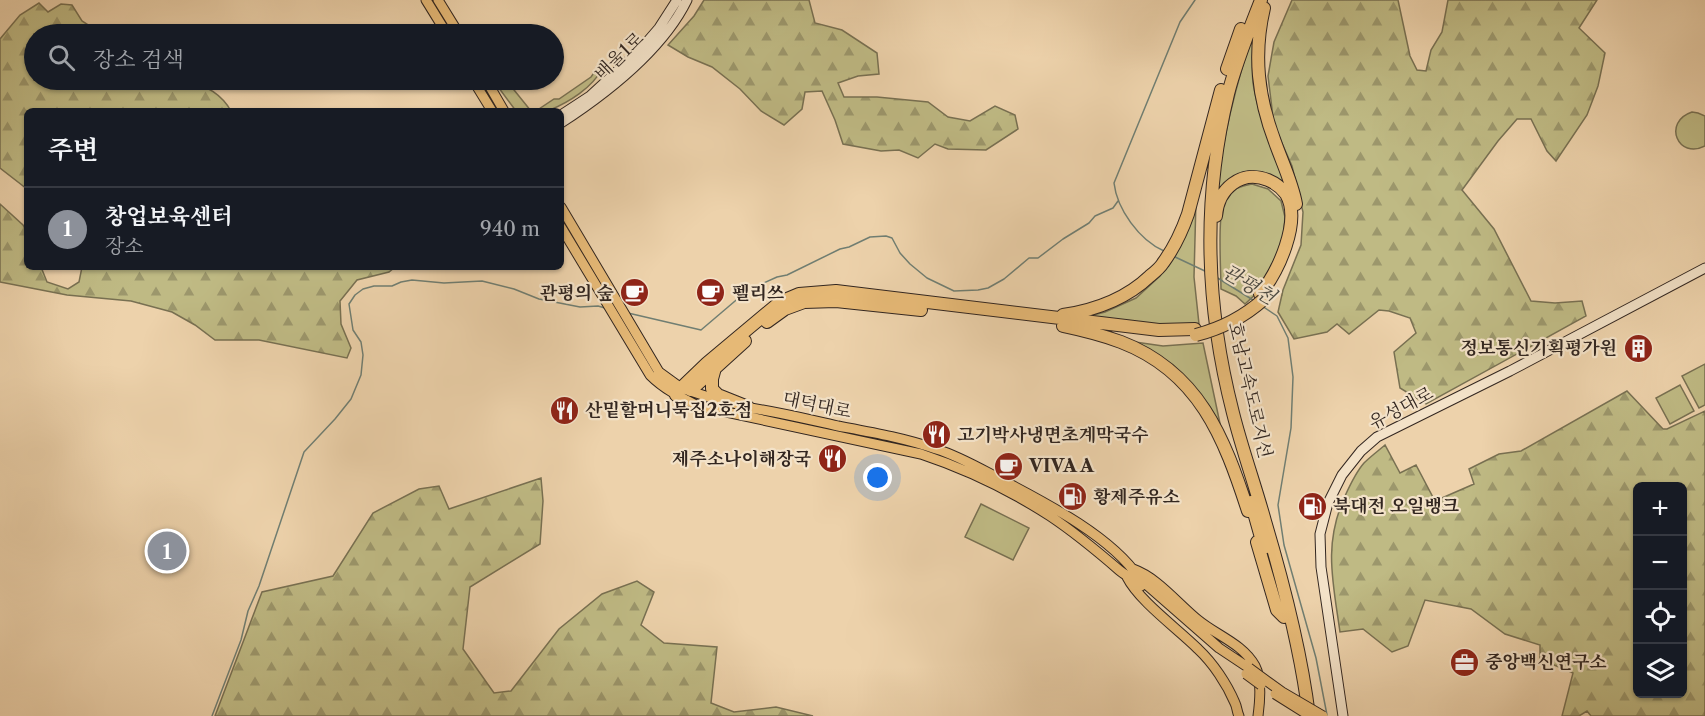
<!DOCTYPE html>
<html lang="ko">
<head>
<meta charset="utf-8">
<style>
	body { margin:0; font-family:"Libre Caslon Text","Noto Serif KR",serif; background:#20242c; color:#f1f3f6 }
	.controls { position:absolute; right:18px; bottom:18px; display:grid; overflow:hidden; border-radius:9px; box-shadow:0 2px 4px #0004 }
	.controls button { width:54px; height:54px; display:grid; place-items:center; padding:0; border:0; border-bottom:2px solid #363941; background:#171b24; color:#f1f3f6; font:30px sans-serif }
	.you { position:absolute; left:878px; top:478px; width:21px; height:21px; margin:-15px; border:4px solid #fff; border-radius:50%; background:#1a73e8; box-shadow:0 0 0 9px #1a73e833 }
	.badge { display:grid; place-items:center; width:39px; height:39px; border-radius:50%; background:#8c9099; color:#fff; font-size:20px; font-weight:700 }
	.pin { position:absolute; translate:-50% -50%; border:3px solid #fff; box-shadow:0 2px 6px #0006 }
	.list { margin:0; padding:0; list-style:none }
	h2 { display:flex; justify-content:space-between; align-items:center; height:78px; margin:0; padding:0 24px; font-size:26px }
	h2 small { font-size:20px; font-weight:400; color:#9ea1a6 }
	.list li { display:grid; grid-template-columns:39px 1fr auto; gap:18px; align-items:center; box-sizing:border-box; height:84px; padding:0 24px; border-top:2px solid #363941 }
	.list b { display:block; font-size:22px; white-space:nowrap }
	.list p { margin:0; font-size:20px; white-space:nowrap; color:#9ea1a6 }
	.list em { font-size:20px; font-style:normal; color:#9ea1a6 }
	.icon { flex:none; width:33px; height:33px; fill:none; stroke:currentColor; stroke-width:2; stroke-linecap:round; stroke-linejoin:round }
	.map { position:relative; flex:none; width:1705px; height:716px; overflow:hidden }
	.search { position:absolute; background:#171b24; box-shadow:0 2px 4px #0004; left:24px; top:24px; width:540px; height:66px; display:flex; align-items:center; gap:15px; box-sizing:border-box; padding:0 21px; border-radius:33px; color:#9ea1a6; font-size:22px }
	.panel { position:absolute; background:#171b24; box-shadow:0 2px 4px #0004; left:24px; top:108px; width:540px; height:162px; border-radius:9px }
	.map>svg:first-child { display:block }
</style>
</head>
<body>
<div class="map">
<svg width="1705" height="716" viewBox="0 0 1705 716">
	<defs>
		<pattern id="forest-firs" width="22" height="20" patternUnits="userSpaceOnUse" patternTransform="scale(1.5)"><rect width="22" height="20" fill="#bfba84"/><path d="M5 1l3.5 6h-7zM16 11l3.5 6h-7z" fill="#9c976c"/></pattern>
	</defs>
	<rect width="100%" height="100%" fill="#edd2ab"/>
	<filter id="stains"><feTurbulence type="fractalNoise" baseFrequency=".00333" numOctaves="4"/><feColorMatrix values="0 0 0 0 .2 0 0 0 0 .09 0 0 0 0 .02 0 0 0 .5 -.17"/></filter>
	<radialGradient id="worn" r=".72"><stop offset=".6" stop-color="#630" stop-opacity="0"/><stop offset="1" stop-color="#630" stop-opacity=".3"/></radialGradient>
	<path fill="#bfba84" stroke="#787052" stroke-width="1.5" d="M1255,27C1254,45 1251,65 1253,83C1259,123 1278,156 1288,194L1255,175L1216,194C1223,135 1236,83 1255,27Z
		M599,66L602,69C592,88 569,102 550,110C546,112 540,111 536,111L554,99H559L591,77Z
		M493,80H506L531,111H516Z
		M1692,112L1698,113L1705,116V146C1678,160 1662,122 1692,112Z
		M1252,184L1268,189L1281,201L1285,217L1283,241L1260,290L1245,304L1236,296L1221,289C1221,271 1217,212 1225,199C1231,189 1241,186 1252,184Z
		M1196,200L1194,277L1199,324L1180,326L1078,319L1105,312L1136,298L1160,276L1181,242Z
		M1128,341L1163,346L1203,343L1222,433L1206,405Z
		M1705,364V405L1699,408L1682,376Z
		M1680,385L1694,411L1670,424L1656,398Z
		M981,504L1029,528L1013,560L965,537Z"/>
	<path fill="url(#forest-firs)" stroke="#787052" stroke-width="1.5" fill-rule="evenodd" d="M704,0H809L815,23L842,30L877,53L879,74L858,76L838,83L844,97H877L928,102L948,117L970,121L995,106L1015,115L1018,129L986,150L948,149L935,144L918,158L899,150L881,151L843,144L835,120L822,91L805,92L802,109L784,125L761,111L740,89L712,67L688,57L668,45L694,16Z
		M1292,0H1398L1410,56L1417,70L1426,71L1431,50L1442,32L1448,0H1597L1579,28L1605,53L1598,86L1587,115L1556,161L1547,151L1531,119H1517L1498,141L1462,190L1494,229L1531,301L1555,303L1582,301L1586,316L1426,404L1400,388L1394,352L1416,333L1410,318L1389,311L1379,310L1349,334L1337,324L1327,332L1294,339L1278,312L1283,290L1301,245L1303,212L1292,166L1274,125L1268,76L1274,42Z
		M39,3L48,12L61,4L72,5L82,21L102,34H34V80H184C203,84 221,93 231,111H27V189L0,168V39L20,15Z
		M0,204L23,225L27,232V267H41L47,282L68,289L79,282L82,267H395L389,272L357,280L340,301L341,324L351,348L347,358L259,340H215L195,325L172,312L131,301L67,295L0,282Z
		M1627,391L1663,429H1667L1705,411V716H1591L1587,711L1579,716H1562L1573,673L1540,659V645L1505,634L1471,609L1425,600L1408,646L1392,652L1363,629L1340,632C1333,582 1323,544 1345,496C1350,485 1356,472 1364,463C1370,457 1378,451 1385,445L1400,473L1416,465L1435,501L1474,484L1469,469L1499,454L1521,451ZM1638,486H1682V694H1638Z
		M541,478L543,501L540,544L470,587L463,649L494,693L511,691L559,629L602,594L637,581L654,592L641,625L664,643L717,647L711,703L734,712L776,707L813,716H215L262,592L333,576L373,513L419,489L439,486L449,509Z"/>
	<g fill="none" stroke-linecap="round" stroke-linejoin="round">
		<path stroke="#707e72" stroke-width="1.5" d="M1164,251C1139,240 1117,209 1114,183L1180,22L1195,0
			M1173,256L1207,272
			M1216,277L1253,300
			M1262,306L1277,316L1288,338L1293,377L1291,428L1278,505L1284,545L1316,658L1327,715
			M628,313L701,330L748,290L777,277L787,275L840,249L849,247L870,237L886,236L892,238L900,253L910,264L927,278L954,291L978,290L988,288L1004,279L1029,258H1038L1063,239L1089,223L1095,216L1113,208L1118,201
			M212,716L241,640L248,611L259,586L304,452L335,419L351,399L361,375L363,355L361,342L353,330L349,304L355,295L363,289L374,286H392L401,282L412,280L444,283L482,281L514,289L539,299L580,307L598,306L605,308"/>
		<defs>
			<path id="secondary" d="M561,115L590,96L640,50L659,28L677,0
				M561,123C607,93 662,51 687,0
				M1343,716L1321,567L1320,534L1328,503L1342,475L1361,451L1377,437L1510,371L1705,268"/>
			<path id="primary" d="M426,0L447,34
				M438,0L459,34
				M473,80L492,111
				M486,80L504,111
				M561,207L659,372L681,388L724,402
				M561,227L650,375C664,389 680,397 698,406L921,454C966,469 1010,490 1050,516C1074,532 1097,551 1119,570C1126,576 1134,579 1141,586
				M743,407C775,411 806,419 838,426C870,432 905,438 936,449C959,456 981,469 1002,480C1046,503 1112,537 1139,578L1219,648L1249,668
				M1133,569C1158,578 1177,603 1198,620C1216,635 1243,644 1255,666C1262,679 1260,701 1258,716
				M1127,577C1139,601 1178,629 1198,649C1213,663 1227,684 1235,703C1237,707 1237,712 1239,716"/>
			<path id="motorway" d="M1261,0C1249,31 1236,62 1228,94C1202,200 1206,308 1233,413C1242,449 1255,485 1265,521C1284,585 1301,650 1309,716
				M1264,8C1253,55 1258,97 1275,142C1282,162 1292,182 1296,204
				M1227,69L1241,29
				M1216,216C1218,189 1241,169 1268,180C1275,183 1281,187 1286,194C1302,221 1278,272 1260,294
				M1063,315C1096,310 1126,299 1150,276C1155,272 1160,268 1163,263C1174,248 1182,231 1188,214L1221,90
				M767,322L785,309L804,302L836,301L921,310
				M1063,326C1082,330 1102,335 1121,342C1199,372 1224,437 1248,511
				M715,368L712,379V389L718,395L748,407
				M691,390L745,341
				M676,395L681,388L707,363L780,302L799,294L836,291L1159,330L1195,329
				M1251,502L1264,548
				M1257,542L1277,610L1284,617"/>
		</defs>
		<use href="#secondary" stroke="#322620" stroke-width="11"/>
		<use href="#primary" stroke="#322620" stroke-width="11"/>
		<use href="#motorway" stroke="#322620" stroke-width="14"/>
		<use href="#secondary" stroke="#f3e2c8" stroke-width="9"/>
		<use href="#primary" stroke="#e6b976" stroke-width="9"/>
		<use href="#motorway" stroke="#e6b976" stroke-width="12"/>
		<defs>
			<path id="primary-bridge" d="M1249,668L1282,692L1323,716
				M1246,674L1261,685
				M1275,694L1310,716"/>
			<path id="motorway-bridge" d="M1196,335C1223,328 1244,317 1264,299"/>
		</defs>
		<use href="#primary-bridge" stroke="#322620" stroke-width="11" stroke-linecap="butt"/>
		<use href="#motorway-bridge" stroke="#322620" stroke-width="14" stroke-linecap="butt"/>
		<use href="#primary-bridge" stroke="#e6b976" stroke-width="9"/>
		<use href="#motorway-bridge" stroke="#e6b976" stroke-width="12"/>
	</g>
	<defs>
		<symbol id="cafe-disc" viewBox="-11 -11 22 22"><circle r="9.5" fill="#8f2418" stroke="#f3e2c8"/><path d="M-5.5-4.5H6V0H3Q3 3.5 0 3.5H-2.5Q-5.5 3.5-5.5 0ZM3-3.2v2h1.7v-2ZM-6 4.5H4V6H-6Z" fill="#fff"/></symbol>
		<symbol id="building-disc" viewBox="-11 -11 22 22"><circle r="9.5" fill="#8f2418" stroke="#f3e2c8"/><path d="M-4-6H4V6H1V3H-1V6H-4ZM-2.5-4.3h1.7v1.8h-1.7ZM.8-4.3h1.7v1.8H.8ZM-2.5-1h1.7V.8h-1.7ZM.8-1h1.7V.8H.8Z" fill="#fff"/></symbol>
		<symbol id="restaurant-disc" viewBox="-11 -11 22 22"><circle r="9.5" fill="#8f2418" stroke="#f3e2c8"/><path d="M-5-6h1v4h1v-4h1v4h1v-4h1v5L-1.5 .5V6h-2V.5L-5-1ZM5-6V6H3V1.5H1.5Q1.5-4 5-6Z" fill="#fff"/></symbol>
		<symbol id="fuel-disc" viewBox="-11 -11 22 22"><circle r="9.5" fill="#8f2418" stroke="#f3e2c8"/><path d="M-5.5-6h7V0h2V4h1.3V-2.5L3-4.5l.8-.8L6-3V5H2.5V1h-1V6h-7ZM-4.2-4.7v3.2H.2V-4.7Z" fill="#fff"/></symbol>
		<symbol id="office-disc" viewBox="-11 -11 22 22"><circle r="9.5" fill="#8f2418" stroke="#f3e2c8"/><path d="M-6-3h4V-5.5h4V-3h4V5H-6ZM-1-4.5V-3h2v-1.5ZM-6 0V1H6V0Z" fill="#fff"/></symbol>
	</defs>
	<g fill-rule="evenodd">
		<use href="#cafe-disc" x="618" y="276" width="33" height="33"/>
		<use href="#cafe-disc" x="694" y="276" width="33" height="33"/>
		<use href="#building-disc" x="1622" y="332" width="33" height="33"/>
		<use href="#restaurant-disc" x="548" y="394" width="33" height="33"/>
		<use href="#restaurant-disc" x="920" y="418" width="33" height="33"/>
		<use href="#restaurant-disc" x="816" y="442" width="33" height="33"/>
		<use href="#cafe-disc" x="992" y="450" width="33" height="33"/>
		<use href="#fuel-disc" x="1056" y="480" width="33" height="33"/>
		<use href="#fuel-disc" x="1296" y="490" width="33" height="33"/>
		<use href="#office-disc" x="1448" y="646" width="33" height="33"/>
	</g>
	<g text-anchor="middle" stroke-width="4.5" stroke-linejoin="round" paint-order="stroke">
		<g font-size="18" fill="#322620" stroke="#f3e2c8">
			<text transform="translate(619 56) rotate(-44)" y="6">배울1로</text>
			<text transform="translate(1250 390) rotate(77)" y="6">호남고속도로지선</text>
			<text transform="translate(817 405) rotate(12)" y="6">대덕대로</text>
			<text transform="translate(1401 408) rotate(-28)" y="6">유성대로</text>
		</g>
		<g font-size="18" font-weight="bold" fill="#322620" stroke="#f3e2c8" text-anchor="start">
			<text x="614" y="299" text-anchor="end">관평의 숲</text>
			<text x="732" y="299">펠리쓰</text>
			<text x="1617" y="354" text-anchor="end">정보통신기획평가원</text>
			<text x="585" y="416">산밑할머니묵집2호점</text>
			<text x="957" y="441">고기박사냉면초계막국수</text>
			<text x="811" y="465" text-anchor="end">제주소나이해장국</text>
			<text x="1029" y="472">VIVA A</text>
			<text x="1093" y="503">황제주유소</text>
			<text x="1333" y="512">북대전 오일뱅크</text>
			<text x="1485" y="668">중앙백신연구소</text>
		</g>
		<g font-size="20" font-style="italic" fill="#4c4a42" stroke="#f3e2c8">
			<text transform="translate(1249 284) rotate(31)" y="7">관평천</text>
		</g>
	</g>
	<rect width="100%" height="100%" filter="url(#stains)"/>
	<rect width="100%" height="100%" fill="url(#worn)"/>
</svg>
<div class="controls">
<button>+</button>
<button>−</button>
<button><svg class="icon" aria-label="locate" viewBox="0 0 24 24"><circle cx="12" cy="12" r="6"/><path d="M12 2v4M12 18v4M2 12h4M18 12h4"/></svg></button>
<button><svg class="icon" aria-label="layers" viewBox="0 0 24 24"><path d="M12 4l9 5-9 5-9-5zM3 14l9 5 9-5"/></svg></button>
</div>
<div class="you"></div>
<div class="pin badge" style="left:167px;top:551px">1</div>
<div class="search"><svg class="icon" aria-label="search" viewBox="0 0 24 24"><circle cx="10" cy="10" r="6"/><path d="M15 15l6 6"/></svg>장소 검색</div>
<section class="panel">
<h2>주변<small></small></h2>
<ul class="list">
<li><span class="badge">1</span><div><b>창업보육센터</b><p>장소</p></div><em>940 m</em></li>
</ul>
</section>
</div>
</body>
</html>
